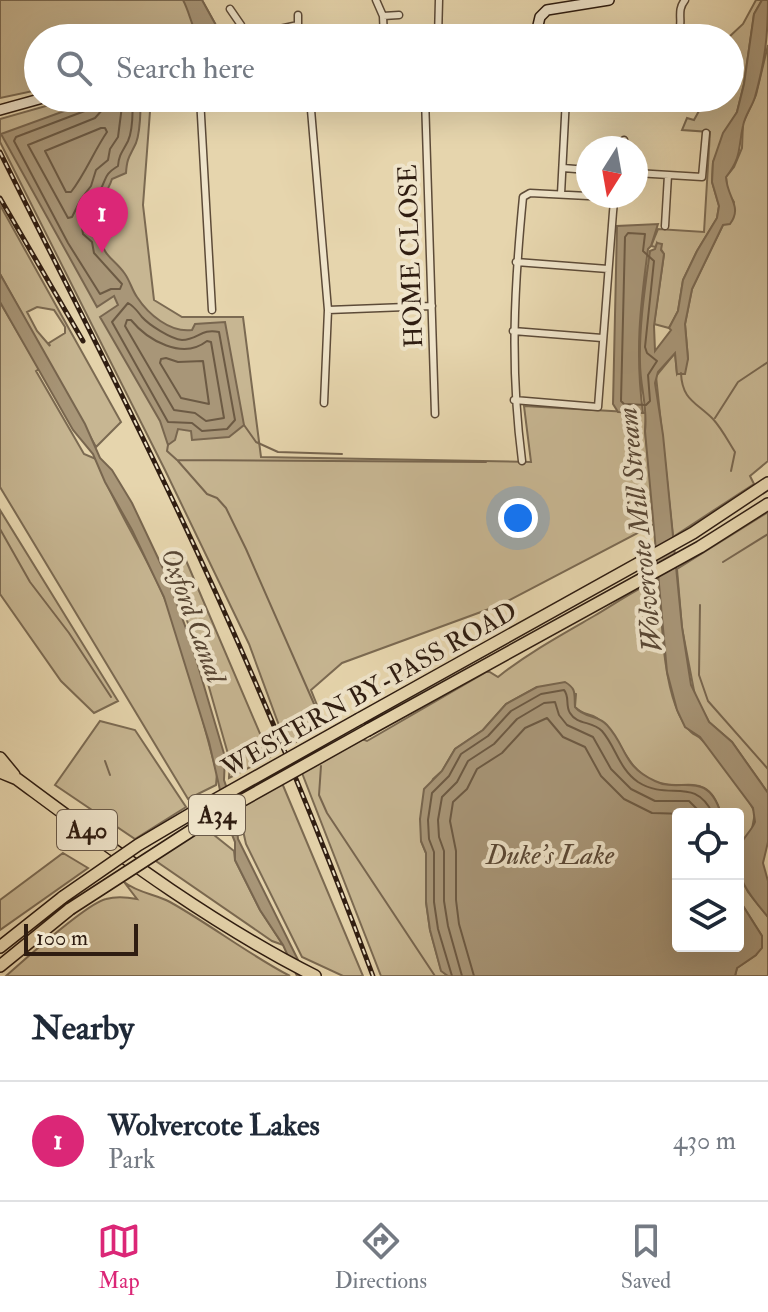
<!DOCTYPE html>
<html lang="en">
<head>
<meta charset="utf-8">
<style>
	body { margin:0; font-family:"IM FELL Double Pica",serif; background:#f2f2f3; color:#1f2937 }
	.controls { position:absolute; right:24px; bottom:24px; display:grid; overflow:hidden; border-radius:8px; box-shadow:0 8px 32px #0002 }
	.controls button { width:72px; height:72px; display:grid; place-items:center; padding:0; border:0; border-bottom:2px solid #e0e1e3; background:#fff; color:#1f2937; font:40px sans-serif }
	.compass { position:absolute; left:576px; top:136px; width:72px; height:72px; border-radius:50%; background:#fff; box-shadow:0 8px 32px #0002; rotate:191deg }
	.scale { position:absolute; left:24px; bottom:20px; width:114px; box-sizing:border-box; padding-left:8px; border:4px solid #2f1d11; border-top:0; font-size:22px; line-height:28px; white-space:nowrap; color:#2f1d11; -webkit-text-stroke:6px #efe4ca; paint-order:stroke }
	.you { position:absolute; left:518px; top:518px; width:28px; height:28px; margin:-20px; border:6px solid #fff; border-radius:50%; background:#1a73e8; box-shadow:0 0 0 12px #1a73e833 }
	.badge { display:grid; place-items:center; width:52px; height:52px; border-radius:50%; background:#db2777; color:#fff; font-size:26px; font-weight:700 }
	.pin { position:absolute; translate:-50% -66px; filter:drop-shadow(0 2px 4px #0008) }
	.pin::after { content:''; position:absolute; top:42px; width:28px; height:24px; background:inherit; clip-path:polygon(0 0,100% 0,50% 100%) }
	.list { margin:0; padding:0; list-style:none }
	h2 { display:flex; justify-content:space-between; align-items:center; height:104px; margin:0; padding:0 32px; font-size:34px }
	h2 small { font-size:26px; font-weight:400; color:#747a83 }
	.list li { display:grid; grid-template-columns:52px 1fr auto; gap:24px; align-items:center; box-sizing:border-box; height:120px; padding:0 32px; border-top:2px solid #e0e1e3 }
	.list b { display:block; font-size:30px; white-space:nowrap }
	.list p { margin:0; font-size:26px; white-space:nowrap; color:#747a83 }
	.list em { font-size:26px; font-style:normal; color:#747a83 }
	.icon { flex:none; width:44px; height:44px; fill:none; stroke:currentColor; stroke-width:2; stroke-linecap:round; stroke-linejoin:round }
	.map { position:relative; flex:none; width:768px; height:976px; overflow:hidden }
	.search { position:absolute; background:#fff; box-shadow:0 8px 32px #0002; left:24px; right:24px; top:24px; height:88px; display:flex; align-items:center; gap:20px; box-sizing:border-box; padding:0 28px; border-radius:44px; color:#747a83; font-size:30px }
	.sheet { height:224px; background:#fff }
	nav { display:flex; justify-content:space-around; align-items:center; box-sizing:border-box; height:112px; border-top:2px solid #e0e1e3; background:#fff; font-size:22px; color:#747a83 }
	nav a { display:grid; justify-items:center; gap:4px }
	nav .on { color:#db2777 }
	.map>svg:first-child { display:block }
</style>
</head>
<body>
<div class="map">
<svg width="768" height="976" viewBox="0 0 768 976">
	<rect width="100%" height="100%" fill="#e6d5ad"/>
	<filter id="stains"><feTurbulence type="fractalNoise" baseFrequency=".0025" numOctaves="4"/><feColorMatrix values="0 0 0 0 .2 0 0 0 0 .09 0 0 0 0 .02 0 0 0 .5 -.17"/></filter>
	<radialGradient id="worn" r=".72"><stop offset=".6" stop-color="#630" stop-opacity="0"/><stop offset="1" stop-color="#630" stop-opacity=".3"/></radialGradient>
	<path fill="#c7b692" stroke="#7b6a52" stroke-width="2" fill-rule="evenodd" d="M0,0H202L223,38H38V90L0,98Z
		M756,0H762L754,14L744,84L737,112L713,162L712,182L719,206L717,218L697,251L683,280L678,311L669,328L654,324L664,254L657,243L656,247L651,246L658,229L704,232L710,132L682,130L687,118L694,120L706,98H730L728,38L743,24Z
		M768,45V461L750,476L754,484L673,537L656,376L675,353L677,374L688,359L685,324L692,289L734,202L728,193L726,177L734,167L742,148L743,123L756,95Z
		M74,98H151L143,205L154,300L182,317H243L261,457L531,462L524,406L646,413L645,431L655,524L500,605L342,663L311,690L325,725L287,747L249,644L165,470L0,142V119Z
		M0,205L121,422L96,447L0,274ZM37,307L54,310L65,327V333L49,343L50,346L37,331L27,312Z
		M0,302L39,369L36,371L84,454L96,459C114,507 144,550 164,597C188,653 200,714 217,773L216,785L188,799L0,487Z
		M0,510L118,701L94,713L61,681L0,594Z
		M768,512V793L732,742L709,722L695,696L682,628L677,569Z
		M182,551L270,757L229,778L230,761L203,666L165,558Z
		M660,578C661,617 662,704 691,732C694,735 698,736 701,739C715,753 747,795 755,813L752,829L738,850V814H721C708,768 681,793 655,782C621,766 623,735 597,718C589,713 582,715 575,707L576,694L537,687L506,704L483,730L455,749L442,771L433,779L422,808L421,841L426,853V902L430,930L441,970L448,976H381L302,773L362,739L367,741L488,671L498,677C528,653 561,635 594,616C616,603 636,589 660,578Z
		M100,721L135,730L186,807L135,839L55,785Z
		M282,783L363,976H343L302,957L246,844L238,808Z
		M204,827L234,851L235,860L260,910L283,945L272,941L153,859Z
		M63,853L88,868L0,930V900Z
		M738,871L748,892L768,917V976H735L737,968L756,955L762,936L738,898Z
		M124,882C138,893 155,894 170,902C211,925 248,954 290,976H6C23,961 87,903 106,899C116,896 127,897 137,899Z"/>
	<path fill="#a89678" stroke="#78664f" stroke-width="2" d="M183,0H202L223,38H199C191,26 190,13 183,0Z
		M762,0H768C768,36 765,61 755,97C752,107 745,115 743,126C738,148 742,157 726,177C727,198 743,206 730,224L723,225L692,289L685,324L688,359L685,374H677L675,353L658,372L655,383L663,435L682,627L691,685L709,722L732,742L768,793V842L763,863L768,881V917C752,898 732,876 739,849C741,839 751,832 755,822L753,808L700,737L685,727L677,710L667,672L645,431C648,408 640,386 640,363C639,325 645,288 650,251L655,249L657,243L662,244L661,250L664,254L654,326L655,351L671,330L669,328L678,311L683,280L697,251L717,218L719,206L712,182L713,162L723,133L737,112L744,84L754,14Z
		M100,98H141C140,113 141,130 136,143C130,156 127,157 126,173L112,179C106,198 90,210 89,230L96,235L100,234C103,258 113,257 125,274C130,281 132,290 137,297C148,314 170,333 192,330L195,324L225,322L244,425L229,437L192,440L191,431L178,429L175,440L168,445L160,421L100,317L118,305L114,296L97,307L1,134L70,109L72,102L78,104Z
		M658,224L651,246L648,249C640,308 635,353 643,413L618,412L613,404L617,226Z
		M0,274L85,424L100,458L112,470L132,503L167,577L191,642L225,757L224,780L236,815L238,839L306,976H297L283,945L260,910L235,860V842L228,825L209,742L164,597L132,530L105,482L93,454L73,430L0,302Z
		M565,682C577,689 574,694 575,707C584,718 598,715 607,725C628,748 621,765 655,781C680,794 707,768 721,814H678V946H738V898L762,936V948L756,955L737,968L735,976H448L441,971L430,930L426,902V853L421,841L420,819L424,789L442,771L455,749L483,730L506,704L537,687Z"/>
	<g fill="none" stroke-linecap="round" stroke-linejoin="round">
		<path stroke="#6c5a44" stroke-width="2" d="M95,98L90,109L16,137L14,141L68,243L100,294L111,289H120L122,284L94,253L92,242L83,234C79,214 90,207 99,192C108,178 102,176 118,166C119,154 123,151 128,141C134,128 132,111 133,98
			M105,98L103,109L95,118L28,145L68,218L72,217L81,199L91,186L96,170L108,160L110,149L118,137L123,98
			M101,128H105L107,132C94,151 85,174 71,192H66L45,151Z
			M628,233L645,234L643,251L654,261L645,347L647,353L657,361L648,375L650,401L646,405L624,404L621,401L625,237Z
			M128,303C135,307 137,311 142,317C149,325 171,339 182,340C198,340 201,328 219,332L235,420L227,429L202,431L192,423L168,422L112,322Z
			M127,320H131C148,341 183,360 207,341L211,342L224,418L206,421L195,413L174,410L125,326Z
			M166,358L178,362L203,361L209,404L181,398L160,363L161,359Z
			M452,976L438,929L434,902V852L429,839L428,820L432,793L449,776L461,754L488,736L511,711L541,694L564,690C570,697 565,705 570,713C577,725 593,721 602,731C616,747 619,769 638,782C669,802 694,775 713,814
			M462,976L448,926L444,901V851L439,837L438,820L442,797L457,782L468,761L494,744L517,719L544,703L555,702L559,715L567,725L593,737L611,769L631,789L655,801H689L702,814
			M474,976L459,924L456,900V851L450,821L453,802L467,789L477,769L502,753L525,728L547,718L563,737L585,747L601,776L624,799L652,813L687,814"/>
		<path stroke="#78664f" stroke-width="2" d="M72,98V102
			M681,373C682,400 696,402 713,419C722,429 728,441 735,452L731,471
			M715,418L738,382L768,362
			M244,425L256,442L278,452L342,454
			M168,445L167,451L177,460L486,462
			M178,461L207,494L217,498L226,508L246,549L322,722
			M0,529L30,582L69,633L111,697
			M723,562L768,534
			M700,605L699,675L708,701L768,769
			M105,761L110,775
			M321,766L319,795L327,813L435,976"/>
		<defs>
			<path id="street" d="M376,0L383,16L384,38
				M230,9L241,25L243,38
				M383,16L399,15
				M273,38L275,30L298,25V15
				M438,38L439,0
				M677,38C685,23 675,12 685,0
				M200,98L212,310
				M310,98L328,310L324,403
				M425,98L435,414
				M623,148L624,140
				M563,168L588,170
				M636,173L702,177L706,133
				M561,194L566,98
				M589,196L608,197
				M665,226L668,175
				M516,262L608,269
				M328,310L432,306
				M513,331L602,338
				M514,400L598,407L613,212L614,202L608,197
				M522,461C510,368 514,290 523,197L530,193L588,196"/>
			<path id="secondary" d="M535,38L540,17L547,10L609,0
				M0,110L43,98"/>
			<path id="highway" d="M359,719L693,533L768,483
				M368,730L700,547L768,504
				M0,758L14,775
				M0,772L17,779C113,850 208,922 315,976
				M0,947L63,897
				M0,966L70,909"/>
		</defs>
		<use href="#street" stroke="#5d4b38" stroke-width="9"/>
		<use href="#secondary" stroke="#2f1d11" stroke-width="12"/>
		<use href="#highway" stroke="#2f1d11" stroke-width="14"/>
		<use href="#street" stroke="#efe4ca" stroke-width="6"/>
		<use href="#secondary" stroke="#efe4ca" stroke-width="9"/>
		<use href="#highway" stroke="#e6d5ad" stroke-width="11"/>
		<defs>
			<path id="rail" d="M0,152C55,263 112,372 165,484C242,644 311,809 373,976
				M0,198L83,341"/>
		</defs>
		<use href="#rail" stroke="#2f1d11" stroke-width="5"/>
		<use href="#rail" stroke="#efe4ca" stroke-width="2" stroke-dasharray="6" stroke-linecap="butt"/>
		<defs>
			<path id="highway-bridge" d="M63,897L138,845L204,806L359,719
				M70,909L209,819L368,730"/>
		</defs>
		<use href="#highway-bridge" stroke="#2f1d11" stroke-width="14" stroke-linecap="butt"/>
		<use href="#highway-bridge" stroke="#e6d5ad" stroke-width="11"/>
	</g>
	<g text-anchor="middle" stroke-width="8" stroke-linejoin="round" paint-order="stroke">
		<g fill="#efe4ca" stroke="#695948" stroke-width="2">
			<rect x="189" y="795" width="56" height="40" rx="6"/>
			<rect x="57" y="810" width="60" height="40" rx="6"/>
		</g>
		<g font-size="24" font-weight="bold" fill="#2f1d11">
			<text x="217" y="823">A34</text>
			<text x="87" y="838">A40</text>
		</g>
		<g font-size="26" fill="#2f1d11" stroke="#efe4ca">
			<text transform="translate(410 256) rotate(-92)" y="9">HOME CLOSE</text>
			<text transform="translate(369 689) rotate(-29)" y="9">WESTERN BY-PASS ROAD</text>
		</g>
		<g font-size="28" font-style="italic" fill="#594735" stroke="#efe4ca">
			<text transform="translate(639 530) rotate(-96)" y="10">Wolvercote Mill Stream</text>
			<text transform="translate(194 615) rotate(70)" y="10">Oxford Canal</text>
			<text x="550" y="864">Duke's Lake</text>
		</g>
	</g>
	<rect width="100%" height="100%" filter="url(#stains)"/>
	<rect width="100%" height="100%" fill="url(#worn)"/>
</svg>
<div class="controls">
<button><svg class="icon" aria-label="locate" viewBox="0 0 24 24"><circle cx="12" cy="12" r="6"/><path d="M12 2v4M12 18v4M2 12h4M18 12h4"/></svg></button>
<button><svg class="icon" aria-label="layers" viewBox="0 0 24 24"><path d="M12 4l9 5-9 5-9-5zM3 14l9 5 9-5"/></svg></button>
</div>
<svg class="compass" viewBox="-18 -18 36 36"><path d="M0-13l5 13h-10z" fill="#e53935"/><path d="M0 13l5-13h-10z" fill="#747a83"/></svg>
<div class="scale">100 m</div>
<div class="you"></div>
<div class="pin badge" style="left:102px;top:253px">1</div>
<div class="search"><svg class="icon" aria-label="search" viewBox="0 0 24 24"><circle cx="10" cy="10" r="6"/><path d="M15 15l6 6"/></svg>Search here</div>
</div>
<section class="sheet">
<h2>Nearby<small></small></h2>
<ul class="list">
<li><span class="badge">1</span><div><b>Wolvercote Lakes</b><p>Park</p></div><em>430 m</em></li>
</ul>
</section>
<nav>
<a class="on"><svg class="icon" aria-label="map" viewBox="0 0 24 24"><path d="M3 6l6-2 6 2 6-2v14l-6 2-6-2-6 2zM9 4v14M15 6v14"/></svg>Map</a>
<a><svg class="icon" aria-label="directions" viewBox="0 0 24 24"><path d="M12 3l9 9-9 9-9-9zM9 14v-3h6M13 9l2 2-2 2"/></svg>Directions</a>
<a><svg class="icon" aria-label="saved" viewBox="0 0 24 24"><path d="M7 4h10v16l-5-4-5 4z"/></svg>Saved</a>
</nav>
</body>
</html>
